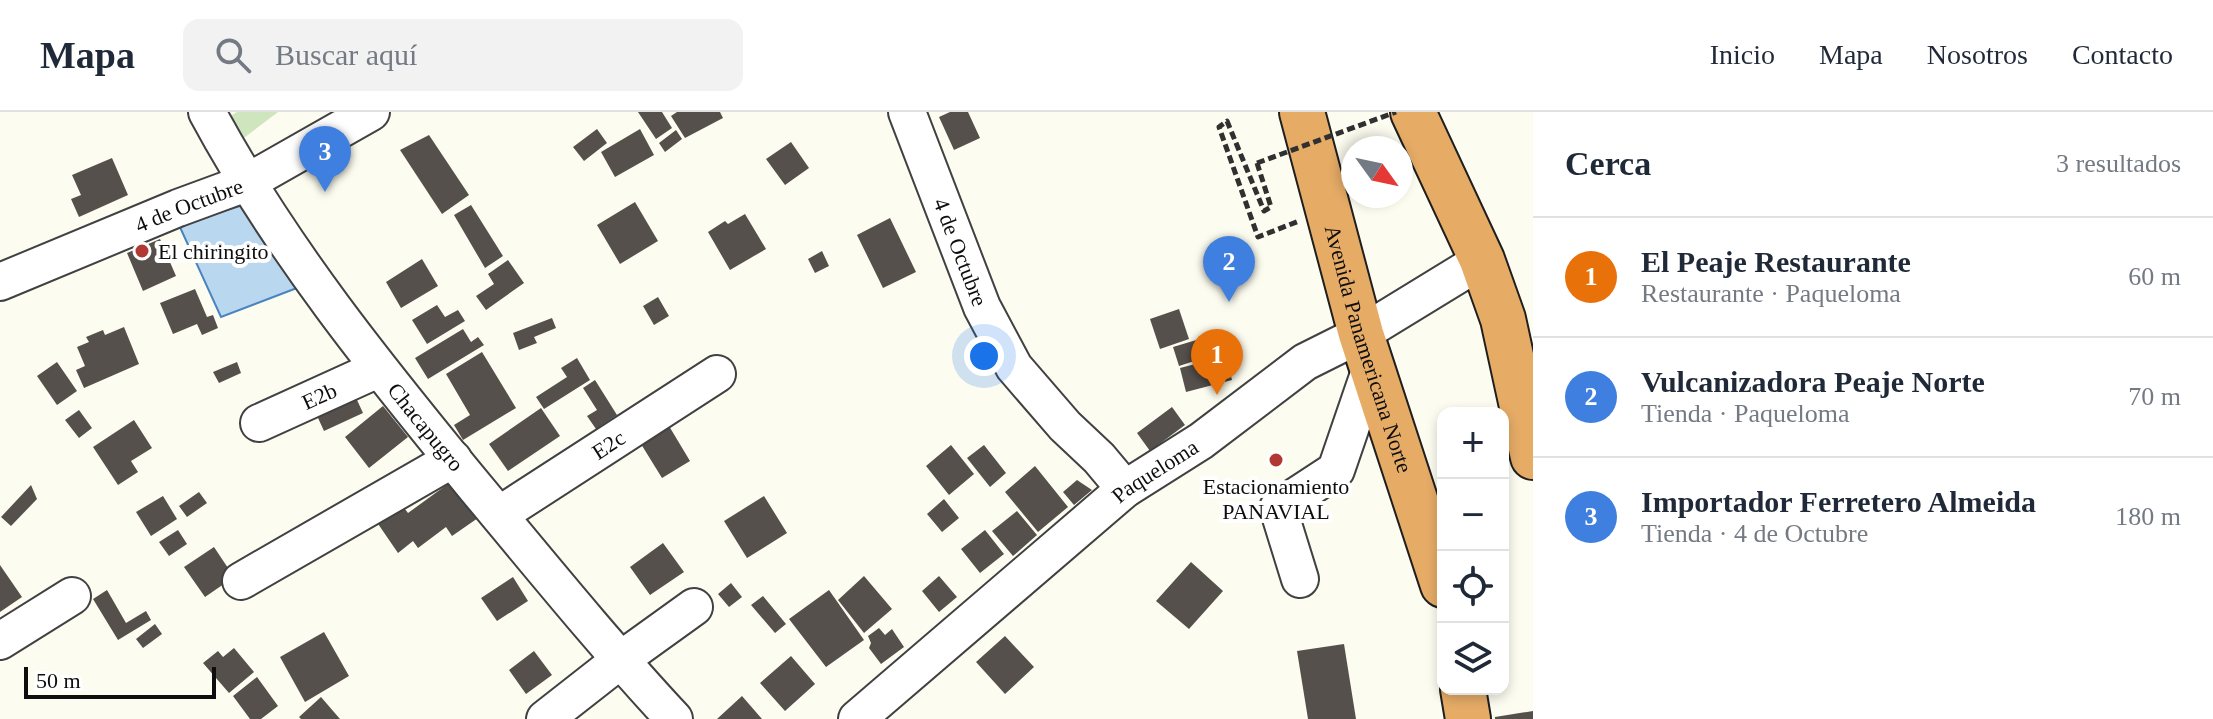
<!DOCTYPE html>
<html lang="es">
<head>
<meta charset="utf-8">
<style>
	body { margin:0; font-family:Georgia,serif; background:#f2f2f3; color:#1f2937 }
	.controls { position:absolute; right:24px; bottom:24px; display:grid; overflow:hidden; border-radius:16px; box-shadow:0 4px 12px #0003 }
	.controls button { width:72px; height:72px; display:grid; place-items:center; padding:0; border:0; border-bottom:2px solid #e0e1e3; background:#fff; color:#1f2937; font:40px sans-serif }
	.compass { position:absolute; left:1341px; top:24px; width:72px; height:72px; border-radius:50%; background:#fff; box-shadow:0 4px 12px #0003; rotate:123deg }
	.scale { position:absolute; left:24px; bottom:20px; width:192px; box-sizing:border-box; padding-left:8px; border:4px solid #0e0e0e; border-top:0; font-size:22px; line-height:28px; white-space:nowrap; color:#0e0e0e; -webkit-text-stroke:6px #fff; paint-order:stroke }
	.you { position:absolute; left:984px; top:244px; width:28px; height:28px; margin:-20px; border:6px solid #fff; border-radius:50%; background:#1a73e8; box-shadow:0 0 0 12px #1a73e833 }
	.badge { display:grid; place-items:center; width:52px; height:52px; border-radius:50%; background:#b45309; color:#fff; font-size:26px; font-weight:700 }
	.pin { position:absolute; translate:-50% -66px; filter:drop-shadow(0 2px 4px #0008) }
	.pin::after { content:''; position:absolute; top:42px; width:28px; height:24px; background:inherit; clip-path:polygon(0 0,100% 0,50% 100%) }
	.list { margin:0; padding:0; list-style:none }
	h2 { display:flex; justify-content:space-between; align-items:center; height:104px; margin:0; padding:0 32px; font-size:34px }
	h2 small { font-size:26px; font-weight:400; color:#747a83 }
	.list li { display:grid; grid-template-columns:52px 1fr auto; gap:24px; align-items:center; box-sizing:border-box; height:120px; padding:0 32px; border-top:2px solid #e0e1e3 }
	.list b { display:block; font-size:30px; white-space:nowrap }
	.list p { margin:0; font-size:26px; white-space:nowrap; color:#747a83 }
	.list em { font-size:26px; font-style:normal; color:#747a83 }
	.icon { flex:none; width:44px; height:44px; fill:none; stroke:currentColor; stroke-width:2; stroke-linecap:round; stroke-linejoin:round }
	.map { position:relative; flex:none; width:1533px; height:607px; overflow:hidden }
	header { display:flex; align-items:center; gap:48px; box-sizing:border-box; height:112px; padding:0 40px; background:#fff; border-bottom:2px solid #e0e1e3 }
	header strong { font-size:38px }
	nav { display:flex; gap:44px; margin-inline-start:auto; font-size:28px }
	.search { width:560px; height:72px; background:#f2f2f3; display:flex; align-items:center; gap:20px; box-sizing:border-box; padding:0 28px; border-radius:16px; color:#747a83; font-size:30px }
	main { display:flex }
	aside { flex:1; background:#fff }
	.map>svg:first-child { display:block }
</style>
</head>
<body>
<header>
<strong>Mapa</strong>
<div class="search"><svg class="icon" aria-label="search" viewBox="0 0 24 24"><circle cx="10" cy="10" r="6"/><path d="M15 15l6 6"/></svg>Buscar aquí</div>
<nav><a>Inicio</a><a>Mapa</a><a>Nosotros</a><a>Contacto</a></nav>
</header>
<main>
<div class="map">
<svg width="1533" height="607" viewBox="0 0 1533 607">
	<rect width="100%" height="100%" fill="#fdfcf0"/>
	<path fill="#cee5bd" d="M237,0H278L228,38L216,13Z"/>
	<path fill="#bad7f0" stroke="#4885c0" stroke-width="2" d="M243,93L310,171L221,205L179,113Z"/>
	<path fill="#55504b" d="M638,0H662L672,16L656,27Z
		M677,0H720L723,6L685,26L671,4Z
		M950,0H968L980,26L954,38L939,5Z
		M597,17L607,31L584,49L573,35Z
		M640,17L654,43L615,65L601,40Z
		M676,18L682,27L665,40L659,31Z
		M429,23L469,83L442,102L400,38Z
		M791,30L809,56L785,73L766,47Z
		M112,46L128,83L79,105L71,87L81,83L72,63Z
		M635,90L658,129L620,152L597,113Z
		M471,93L503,144L485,156L454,103Z
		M745,102L766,137L730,158L708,120L725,109L728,112Z
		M890,106L916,160L883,176L857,123Z
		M160,127L176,164L143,179L127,141Z
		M822,139L829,154L815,161L808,147Z
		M422,147L438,174L401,196L386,170Z
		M508,148L524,171L486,198L476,184L494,172L488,162Z
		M195,177L207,205L213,203L218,216L202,223L197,212L173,222L160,191Z
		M658,185L669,204L654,213L643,194Z
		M437,193L445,205L458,198L465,209L427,232L412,208Z
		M1179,197L1189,227L1160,237L1150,207Z
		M552,206L556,216L534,225L537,231L519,238L513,221Z
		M124,215L139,252L84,276L76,258L85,254L77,235L89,230L86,225L103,218L105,223Z
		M463,217L471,230L478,225L484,233L428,267L415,246Z
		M1213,223L1219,241L1179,254L1173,235Z
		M482,240L516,296L463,328L454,313L470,303L446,262Z
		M1226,244L1232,268L1186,280L1180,256Z
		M577,246L590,268L544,297L536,285L567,265L561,256Z
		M57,250L77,279L57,293L37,264Z
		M237,250L241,261L219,271L213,260Z
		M595,268L617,303L596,317L587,304L597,298L583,276Z
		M352,277L363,301L324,319L313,295Z
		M383,294L408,325L369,356L345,325Z
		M1172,295L1185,313L1150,339L1137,321Z
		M541,296L560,324L508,359L489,332Z
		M79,298L92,316L79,326L65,308Z
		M134,308L152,336L131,349L138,360L118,373L93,335Z
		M669,314L690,349L662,366L641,332Z
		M951,333L974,362L949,383L926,354Z
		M984,333L1006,361L990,375L967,346Z
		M1035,354L1068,395L1038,420L1005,380Z
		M1077,368L1092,378L1074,393L1063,380Z
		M452,369L478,406L452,424L446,415L418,436L413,429L398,441L374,406L399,389L408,401Z
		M31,373L37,387L11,414L1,405Z
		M199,380L207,391L187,405L179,394Z
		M163,384L177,407L151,424L136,400Z
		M764,384L787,421L747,446L724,409Z
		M944,387L959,406L942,420L927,402Z
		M1017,399L1037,423L1013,444L992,419Z
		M178,418L187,432L169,444L159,430Z
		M985,418L1004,442L980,461L961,437Z
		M663,431L684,460L650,483L630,455Z
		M214,435L234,465L205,485L184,455Z
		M1191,450L1223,479L1189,517L1156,489Z
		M0,453L22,485L0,500Z
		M864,464L892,497L864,521L838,488Z
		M939,464L957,485L939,500L922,479Z
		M513,465L528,489L497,509L481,486Z
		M731,471L742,485L729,495L718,482Z
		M107,478L126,511L146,499L151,508L118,528L93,487Z
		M829,478L864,528L826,555L789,507Z
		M763,484L786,512L775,521L751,493Z
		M155,512L162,522L143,536L136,527Z
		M879,516L885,523L892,517L904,535L881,552L869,536L871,531L868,524Z
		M324,520L349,564L305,590L280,545Z
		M1005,524L1034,555L1005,582L976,550Z
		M1344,532L1356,607H1308L1297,539Z
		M234,536L254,560L229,581L203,551L218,539L223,545Z
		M534,539L552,563L526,582L509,558Z
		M791,544L815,572L785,599L760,571Z
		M257,565L278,594L261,607H250L233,584Z
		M742,584L762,607H717Z
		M321,585L340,607H301L299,605Z
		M1533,599V607H1495V605Z"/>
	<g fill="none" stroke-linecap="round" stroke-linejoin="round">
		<defs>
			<g id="minor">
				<path id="s1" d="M207,0C280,136 378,257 476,376C541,454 605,533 674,607"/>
				<path id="s2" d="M907,0L982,195L1014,255L1065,314L1099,346L1125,377"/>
				<path id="s3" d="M0,170L178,96L246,71L371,0"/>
				<path id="s4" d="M259,311L378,257"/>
				<path id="s5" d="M499,403L717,262"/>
				<path d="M1300,467L1278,396L1336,358L1372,253"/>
				<path d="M241,469L453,347"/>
				<path d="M0,529L72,484"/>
				<path d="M545,607L619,549L694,495"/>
				<path id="s6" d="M857,607L1125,377L1201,329L1305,250L1361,222L1482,148"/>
			</g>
			<g id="highway">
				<path id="s7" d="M1302,0L1361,222L1443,473"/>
				<path d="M1413,0L1482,148L1503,207L1533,345"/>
				<path d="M1463,577L1468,607"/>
			</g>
		</defs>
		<use href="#minor" stroke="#414141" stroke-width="40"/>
		<use href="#highway" stroke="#1f1f1f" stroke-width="48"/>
		<path stroke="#303030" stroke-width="5" stroke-dasharray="8 4" stroke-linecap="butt" d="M1257,51L1271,95L1264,99L1227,9L1219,15L1258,125L1299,109"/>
		<use href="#minor" stroke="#fff" stroke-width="36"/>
		<use href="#highway" stroke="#e6ac66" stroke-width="44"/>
		<path stroke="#303030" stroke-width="5" stroke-dasharray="8 4" stroke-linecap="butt" d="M1257,51L1396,0"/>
	</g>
	<g fill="#b03934" stroke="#fff" stroke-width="3">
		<circle cx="142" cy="139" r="8"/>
		<circle cx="1276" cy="348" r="8"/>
	</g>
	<g text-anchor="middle" stroke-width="8" stroke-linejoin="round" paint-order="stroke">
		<g font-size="22" fill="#0e0e0e" stroke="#fff">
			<text dy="8" stroke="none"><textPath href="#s3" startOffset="204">4 de Octubre</textPath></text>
			<text dy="8" stroke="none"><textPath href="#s2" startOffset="150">4 de Octubre</textPath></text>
			<text dy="8" stroke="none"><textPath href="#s7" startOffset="246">Avenida Panamericana Norte</textPath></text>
			<text dy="8" stroke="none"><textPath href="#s4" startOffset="66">E2b</textPath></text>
			<text dy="8" stroke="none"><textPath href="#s1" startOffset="384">Chacapugro</textPath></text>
			<text dy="8" stroke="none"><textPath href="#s5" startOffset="130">E2c</textPath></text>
			<text dy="8" stroke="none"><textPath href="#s6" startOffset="388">Paqueloma</textPath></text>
		</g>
		<g font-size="22" fill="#0e0e0e" stroke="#fff" text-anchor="start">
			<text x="158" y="147">El chiringito</text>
			<text x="1276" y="382" text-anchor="middle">Estacionamiento<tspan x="1276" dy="25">PANAVIAL</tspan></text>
		</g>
	</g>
</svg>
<div class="controls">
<button>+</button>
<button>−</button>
<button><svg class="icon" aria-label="locate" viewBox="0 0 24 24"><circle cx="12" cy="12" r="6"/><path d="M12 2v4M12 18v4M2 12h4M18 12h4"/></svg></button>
<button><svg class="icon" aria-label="layers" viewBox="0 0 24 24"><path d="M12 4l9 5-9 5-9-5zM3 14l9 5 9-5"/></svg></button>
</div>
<svg class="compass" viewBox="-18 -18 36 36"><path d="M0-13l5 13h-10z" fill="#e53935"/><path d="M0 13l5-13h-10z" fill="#747a83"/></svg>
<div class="scale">50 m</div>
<div class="you"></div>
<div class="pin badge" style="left:1217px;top:283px;background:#e8710a">1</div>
<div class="pin badge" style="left:1229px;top:190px;background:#3f7fe0">2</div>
<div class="pin badge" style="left:325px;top:80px;background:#3f7fe0">3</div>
</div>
<aside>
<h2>Cerca<small>3 resultados</small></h2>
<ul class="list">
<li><span class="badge" style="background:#e8710a">1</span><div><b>El Peaje Restaurante</b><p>Restaurante · Paqueloma</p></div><em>60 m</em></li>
<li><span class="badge" style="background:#3f7fe0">2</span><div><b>Vulcanizadora Peaje Norte</b><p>Tienda · Paqueloma</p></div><em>70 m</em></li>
<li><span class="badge" style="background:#3f7fe0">3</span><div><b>Importador Ferretero Almeida</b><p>Tienda · 4 de Octubre</p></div><em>180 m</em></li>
</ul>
</aside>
</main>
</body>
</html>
